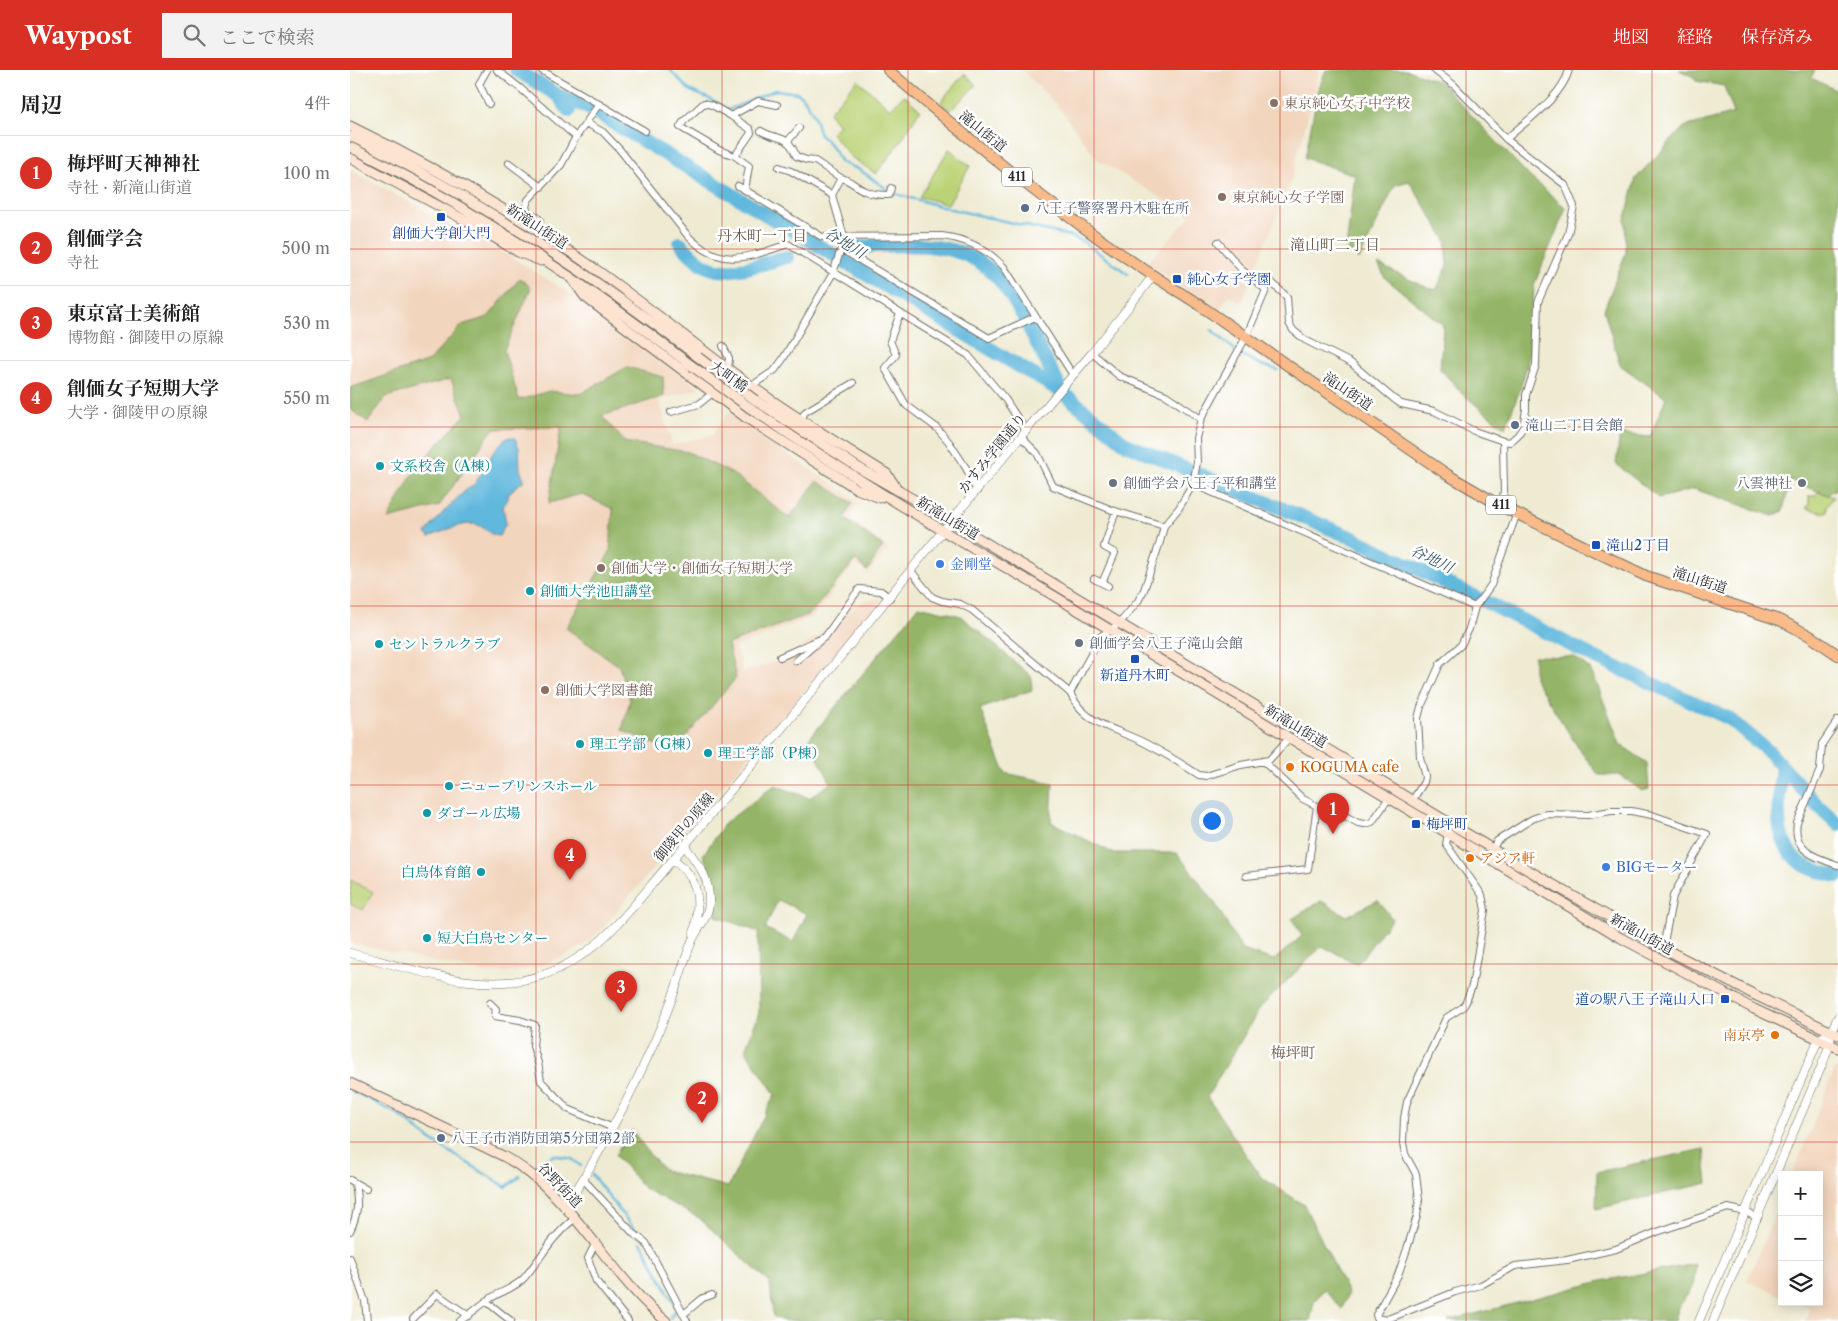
<!DOCTYPE html>
<html lang="ja">
<head>
<meta charset="utf-8">
<style>
	body { margin:0; font-family:"Libre Caslon Text","Noto Serif JP",serif; background:#f2f2f2; color:#222 }
	.controls { position:absolute; right:15px; bottom:15px; display:grid; overflow:hidden; border-radius:0px; box-shadow:0 2px 12px #0003 }
	.controls button { width:45px; height:45px; display:grid; place-items:center; padding:0; border:0; border-bottom:1px solid #e0e0e0; background:#fff; color:#222; font:25px sans-serif }
	.you { position:absolute; left:861px; top:750px; width:18px; height:18px; margin:-12px; border:4px solid #fff; border-radius:50%; background:#1a73e8; box-shadow:0 0 0 8px #1a73e833 }
	.badge { display:grid; place-items:center; width:32px; height:32px; border-radius:50%; background:#d93025; color:#fff; font-size:16px; font-weight:700 }
	.pin { position:absolute; translate:-50% -41px; filter:drop-shadow(0 1px 2px #0008) }
	.pin::after { content:''; position:absolute; top:26px; width:18px; height:15px; background:inherit; clip-path:polygon(0 0,100% 0,50% 100%) }
	.list { margin:0; padding:0; list-style:none }
	h2 { display:flex; justify-content:space-between; align-items:center; height:65px; margin:0; padding:0 20px; font-size:21px }
	h2 small { font-size:16px; font-weight:400; color:#767676 }
	.list li { display:grid; grid-template-columns:32px 1fr auto; gap:15px; align-items:center; box-sizing:border-box; height:75px; padding:0 20px; border-top:1px solid #e0e0e0 }
	.list b { display:block; font-size:19px; white-space:nowrap }
	.list p { margin:0; font-size:16px; white-space:nowrap; color:#767676 }
	.list em { font-size:16px; font-style:normal; color:#767676 }
	.icon { flex:none; width:28px; height:28px; fill:none; stroke:currentColor; stroke-width:2; stroke-linecap:round; stroke-linejoin:round }
	.map { position:relative; flex:none; width:1488px; height:1251px; overflow:hidden }
	header { display:flex; align-items:center; gap:30px; box-sizing:border-box; height:70px; padding:0 25px; background:#d93025; color:#fff }
	header strong { font-size:24px }
	nav { display:flex; gap:28px; margin-inline-start:auto; font-size:18px }
	.search { width:350px; height:45px; background:#f2f2f2; display:flex; align-items:center; gap:12px; box-sizing:border-box; padding:0 18px; border-radius:0px; color:#767676; font-size:19px }
	main { display:flex }
	aside { flex:1; background:#fff }
	.map>svg:first-child { display:block }
</style>
</head>
<body>
<header>
<strong>Waypost</strong>
<div class="search"><svg class="icon" aria-label="search" viewBox="0 0 24 24"><circle cx="10" cy="10" r="6"/><path d="M15 15l6 6"/></svg>ここで検索</div>
<nav><a>地図</a><a>経路</a><a>保存済み</a></nav>
</header>
<main>
<aside>
<h2>周辺<small>4件</small></h2>
<ul class="list">
<li><span class="badge">1</span><div><b>梅坪町天神神社</b><p>寺社 · 新滝山街道</p></div><em>100 m</em></li>
<li><span class="badge">2</span><div><b>創価学会</b><p>寺社</p></div><em>500 m</em></li>
<li><span class="badge">3</span><div><b>東京富士美術館</b><p>博物館 · 御陵甲の原線</p></div><em>530 m</em></li>
<li><span class="badge">4</span><div><b>創価女子短期大学</b><p>大学 · 御陵甲の原線</p></div><em>550 m</em></li>
</ul>
</aside>
<div class="map">
<svg width="1488" height="1251" viewBox="0 0 1488 1251">
	<rect width="100%" height="100%" fill="#fff"/>
	<filter id="ink" filterUnits="userSpaceOnUse"><feTurbulence type="fractalNoise" baseFrequency=".02" numOctaves="2"/><feDisplacementMap in="SourceGraphic" scale="10" xChannelSelector="R" yChannelSelector="G"/><feConvolveMatrix kernelMatrix="1 2 1 2 8 2 1 2 1" color-interpolation-filters="sRGB"/></filter>
	<filter id="wash" filterUnits="userSpaceOnUse"><feTurbulence type="fractalNoise" baseFrequency=".0096" numOctaves="4" result="noise"/><feDisplacementMap in="SourceGraphic" scale="20" xChannelSelector="R" yChannelSelector="G"/><feGaussianBlur stdDeviation="1.12" result="paint"/><feColorMatrix in="noise" values="0 0 0 0 0 0 0 0 0 0 0 0 0 0 0 0 0 1.4 0 .05"/><feComposite in="paint" operator="in"/></filter>
	<g filter="url(#wash)">
		<rect width="100%" height="100%" fill="#efebd3"/>
		<path fill="#f2d5bd" d="M672,0H968L969,3L942,108L891,233L879,225L868,241L797,193L841,146L747,89L706,34Z
			M0,100L162,188L228,228L350,318L309,330L322,375L362,365L379,342L418,372L510,432L499,449L539,479L518,503L505,494L463,547L385,577L393,602L437,589L514,530L532,529L252,859L235,874L218,884L191,896L164,902L135,903L0,873Z
			M1488,998V1251H1455L1460,1238L1447,1232H1469V1105H1442L1485,999Z
			M1432,1128V1226L1397,1211Z"/>
		<path fill="#bbd377" stroke="#737f51" d="M614,4L626,15L600,41L593,35L591,31Z
			M508,10L540,39L554,25L570,40L548,75L526,104L501,87L481,63L489,55L479,42Z
			M599,79L620,96L598,134L569,127Z
			M1468,422L1484,427L1477,436V441L1473,443L1456,438L1459,434V426H1465Z
			M0,810L23,822L13,840L0,834Z"/>
		<path fill="#94b568" stroke="#60704a" fill-rule="evenodd" d="M976,0H1057L1090,12L1180,107L1216,138L1184,215L1180,284L1170,320L1155,358L1115,326L1090,299L1093,255L1035,208L1028,194L1073,216L1086,220L1098,195L1096,170L1059,111L1045,115L1009,190L996,179L1005,105L955,88L968,20Z
			M1329,0H1465L1461,8L1488,21V418L1477,425L1440,410L1433,441L1423,446L1344,419L1309,428L1266,394L1270,364L1300,367L1316,328L1270,295L1254,240L1276,182L1275,150L1286,108L1334,57L1384,43L1374,16L1346,11L1344,7Z
			M170,208L181,218L154,280L169,330L199,321L230,324L277,297L313,307L314,326L252,346L275,372L338,382L383,404L439,448L467,411L503,433L494,448L533,476L517,501L505,490L460,544L378,574L386,608L323,682L272,660L280,630L269,596L216,558L260,482L263,439L231,424L199,433L211,357L143,359L89,436L38,449L66,398L115,345L101,309L36,327L18,352L0,339V318L79,291L112,255L138,247Z
			M569,536L611,546L681,606L682,620L630,639L655,703L703,713L701,752L763,783H827L865,833L892,880L924,890L952,866L942,849L971,831L997,846L1028,830L1042,849L1007,894L972,876L911,937L857,1027L911,1107L954,1135L998,1223L992,1239L974,1219L964,1232L960,1251H433L423,1246L420,1213L349,1148L295,1119L265,1085L282,1060L301,1086L315,1101L378,1117L425,1024L395,980L409,943L408,862L366,846L367,819L353,785L375,753L425,715L459,728L481,713L458,670ZM428,830L457,844L443,872L415,858Z
			M1184,586L1224,587L1239,598L1245,609L1270,674L1297,693L1299,719L1292,721L1270,705H1249L1231,682L1184,608Z
			M1354,1079L1358,1113L1246,1139L1247,1102Z
			M1346,1194L1343,1217L1328,1238L1325,1251H1098L1251,1211Z"/>
		<path fill="#60b8dd" stroke="#467284" d="M159,367L165,368L169,378L170,400L174,409L173,412L166,416L159,424L153,437L156,453L149,466C139,466 134,455 124,454C109,453 93,462 79,467L76,463C87,448 102,433 116,420C119,418 123,417 125,413C137,398 141,377 159,367Z"/>
		<g fill="none" stroke-linecap="round" stroke-linejoin="round">
			<path stroke="#60b8dd" stroke-width="2.5" d="M320,0L339,20L360,29L378,40L425,20L448,23L455,30L464,45L470,65L479,73L491,92L510,100L538,120
				M546,124L601,139L720,166L732,171L778,204
				M862,260L885,280
				M890,284L911,295L928,300
				M0,1020L46,1043L81,1070L156,1117L170,1106
				M187,1095L204,1085L222,1089L231,1096
				M242,1105L289,1165
				M291,1172L327,1239L320,1248"/>
			<path stroke="#60b8dd" stroke-width="14" d="M166,0L209,26L219,41
				M209,26L235,36L712,322L776,374L1003,468L1142,535L1244,587L1380,649L1418,681L1467,735L1488,754
				M330,173C339,183 348,193 360,198C381,206 416,192 437,187
				M508,177C555,175 608,168 644,204C656,215 664,232 673,246
				M679,258L712,322
				M1432,697C1428,729 1421,776 1454,795C1465,801 1477,804 1488,806"/>
		</g>
	</g>
	<g filter="url(#ink)">
		<g fill="none" stroke-linecap="round" stroke-linejoin="round">
			<defs>
				<path id="minor" d="M137,0L129,14L139,34
					M147,0L170,18L226,67
					M191,0L295,61
					M1084,0L1104,15L1156,69L1215,115L1224,136L1218,164L1188,232L1186,295L1176,325V340L1173,357L1168,365L1160,372L1153,371L1154,421L1151,436
					M427,35L408,31L381,46L362,35L354,33L334,51L330,57L369,80L385,86L399,96L395,120L472,167L592,166C617,169 637,179 654,197L723,305
					M381,46L400,59L401,63L385,86
					M236,53L253,62L270,80L338,166C371,200 399,187 438,174L618,285L655,329L676,361
					M411,61C428,71 438,63 446,86L456,90L465,91L491,108
					M1156,69C1176,51 1212,27 1219,0
					M437,72L449,58
					M159,93L191,117
					M429,97L441,101L482,125
					M388,116L395,120
					M185,160L189,155L190,150L187,147L178,143L176,137L178,130L211,95L226,67L249,34
					M491,179L639,268L685,247
					M901,207L920,211L937,227L939,253L943,260L955,270L1001,293L1044,329L1051,334L1084,341L1124,361L1153,371
					M550,243L540,271L546,285L535,298L556,335L587,358L599,372L616,398L627,421
					M742,283L769,306L816,325L851,349
					M400,317L425,300L433,289L483,203L490,182L494,167L482,125L491,108C501,110 507,118 515,121C523,125 531,125 539,125L541,118
					M321,342L349,334L359,326L378,299L379,288L373,276
					M451,350L455,342L503,313
					M671,367L687,383L703,416L762,440L814,456
					M843,414L1125,537
					M561,501L582,527L592,531L610,534L622,540L720,623C736,656 766,658 795,673C814,683 832,694 849,705L856,706L891,695L919,690L939,668
					M744,509L758,516
					M752,513L765,483L754,477L766,441
					M430,587L475,567L509,519L531,521L540,528
					M446,591L472,569
					M720,623L751,566L769,554L788,531L794,520L810,472L814,456L829,438L843,414L847,392L846,368L851,349L896,267L916,220L892,200L868,172
					M1488,650L1472,674L1470,700L1447,753C1442,781 1466,788 1488,795
					M913,691L953,729L967,736L988,742L1008,753L1015,754L1022,752L1039,728
					M1062,731L1074,712L1075,707L1070,687L1069,667L1068,648L1071,637L1090,594L1111,575L1119,559L1125,537L1141,515L1167,443
					M1098,764L1096,774L1132,825L1135,840L1122,916L1116,932L1113,937L1096,948L1057,1032L1054,1048L1053,1073L1055,1084L1066,1104L1069,1130L1067,1146L1057,1179L1048,1205L1026,1245L1027,1248L1035,1250L1043,1247L1105,1222L1131,1215L1165,1196L1217,1190L1266,1179L1307,1162L1378,1138L1396,1142L1408,1148
					M1142,780L1147,771L1182,749L1196,744L1238,745L1261,741H1281L1302,745L1357,764L1323,826L1313,878
					M896,806L958,799L967,736
					M140,933L146,939L145,946L170,950L185,955L183,976L188,993L191,1011L218,1039L261,1057
					M233,1109L283,1163L296,1173L337,1251
					M0,1110L16,1119
					M0,1161C9,1142 8,1133 5,1113
					M245,1174L238,1188L246,1211L278,1251
					M0,1188L15,1231L17,1251
					M137,1232L161,1251
					M334,1244L353,1228L362,1225
					M63,1249L87,1224L119,1246
					M110,1251C121,1244 130,1235 141,1228C152,1221 165,1218 174,1208C192,1187 201,1167 224,1149"/>
				<path id="tertiary" d="M323,789C351,809 350,832 344,863
					M0,883C61,898 130,926 193,905C249,886 282,837 319,794C353,754 386,714 419,674C526,544 631,411 742,283L803,206
					M215,1138C254,1077 291,1007 318,939C327,917 333,893 342,871C348,857 360,846 359,830C359,805 348,795 335,776
					M1349,1251L1468,970L1481,962
					M1363,1251L1472,995L1480,974L1481,962L1488,947"/>
				<path id="secondary" d="M0,56C86,98 170,146 248,201C300,238 349,278 400,315C444,347 491,375 537,404L546,417
					M0,66C124,126 239,203 348,287
					M0,77C122,137 235,213 342,296
					M0,88L120,153L168,182L191,191
					M223,210L235,227L395,347L507,419L530,428
					M405,330L509,398L582,440L1159,789L1313,878L1409,927L1488,965
					M400,338C493,401 589,460 686,515L1271,868L1404,939L1488,978
					M0,1013L153,1086C223,1123 256,1203 316,1251"/>
				<path id="trunk" d="M538,0C635,83 733,164 842,230L1098,405L1151,436L1296,506L1432,551L1460,566L1488,585"/>
			</defs>
			<use href="#minor" stroke="#706e66" stroke-width="8"/>
			<use href="#tertiary" stroke="#706e66" stroke-width="9"/>
			<use href="#secondary" stroke="#706e66" stroke-width="11"/>
			<use href="#trunk" stroke="#706e66" stroke-width="12"/>
			<use href="#minor" stroke="#fff" stroke-width="6"/>
			<use href="#tertiary" stroke="#fff" stroke-width="8"/>
			<use href="#secondary" stroke="#fde4d1" stroke-width="9"/>
			<use href="#trunk" stroke="#fabb8b" stroke-width="10"/>
			<defs>
				<path id="secondary-bridge" d="M348,287L405,330
					M342,296L400,338"/>
			</defs>
			<use href="#secondary-bridge" stroke="#706e66" stroke-width="11" stroke-linecap="butt"/>
			<use href="#secondary-bridge" stroke="#fde4d1" stroke-width="9"/>
		</g>
	</g>
	<path fill="none" stroke="#c8321e" stroke-width="1" stroke-opacity="0.55" d="M186,0V1251M372,0V1251M558,0V1251M744,0V1251M930,0V1251M1116,0V1251M1302,0V1251M0,179H1488M0,357H1488M0,536H1488M0,715H1488M0,894H1488M0,1072H1488"/>
	<g fill="#8d6e63" stroke="#fff" stroke-width="2">
		<circle cx="924" cy="33" r="5"/>
		<circle cx="872" cy="127" r="5"/>
		<circle cx="251" cy="498" r="5"/>
		<circle cx="195" cy="620" r="5"/>
	</g>
	<g fill="#5c6f8a" stroke="#fff" stroke-width="2">
		<circle cx="675" cy="138" r="5"/>
		<circle cx="1165" cy="355" r="5"/>
		<circle cx="91" cy="1068" r="5"/>
	</g>
	<g fill="#1a4fb4" stroke="#fff" stroke-width="2">
		<rect x="86" y="142" width="10" height="10" rx="2.5"/>
		<rect x="822" y="204" width="10" height="10" rx="2.5"/>
		<rect x="1241" y="470" width="10" height="10" rx="2.5"/>
		<rect x="780" y="584" width="10" height="10" rx="2.5"/>
		<rect x="1061" y="749" width="10" height="10" rx="2.5"/>
		<rect x="1370" y="924" width="10" height="10" rx="2.5"/>
	</g>
	<g fill="#0f9aa8" stroke="#fff" stroke-width="2">
		<circle cx="30" cy="396" r="5"/>
		<circle cx="180" cy="521" r="5"/>
		<circle cx="29" cy="574" r="5"/>
		<circle cx="230" cy="674" r="5"/>
		<circle cx="358" cy="683" r="5"/>
		<circle cx="99" cy="716" r="5"/>
		<circle cx="77" cy="743" r="5"/>
		<circle cx="131" cy="802" r="5"/>
		<circle cx="77" cy="868" r="5"/>
	</g>
	<g fill="#6b7280" stroke="#fff" stroke-width="2">
		<circle cx="763" cy="413" r="5"/>
		<circle cx="1452" cy="413" r="5"/>
		<circle cx="729" cy="573" r="5"/>
	</g>
	<g fill="#3f7fe0" stroke="#fff" stroke-width="2">
		<circle cx="590" cy="494" r="5"/>
		<circle cx="1256" cy="797" r="5"/>
	</g>
	<g fill="#e8710a" stroke="#fff" stroke-width="2">
		<circle cx="940" cy="697" r="5"/>
		<circle cx="1120" cy="788" r="5"/>
		<circle cx="1425" cy="965" r="5"/>
	</g>
	<g text-anchor="middle" stroke-width="5" stroke-linejoin="round" paint-order="stroke">
		<g fill="#fff" stroke="#6b6b6b" stroke-width="1">
			<rect x="652" y="97.5" width="30" height="19" rx="4"/>
			<rect x="1136" y="425.5" width="30" height="19" rx="4"/>
		</g>
		<g font-size="12" font-weight="bold" fill="#2b2b2b">
			<text x="667" y="111">411</text>
			<text x="1151" y="439">411</text>
		</g>
		<g font-size="14" fill="#785e54" stroke="#fff" text-anchor="start">
			<text x="934" y="38">東京純心女子中学校</text>
			<text x="882" y="132">東京純心女子学園</text>
			<text x="261" y="503">創価大学・創価女子短期大学</text>
			<text x="205" y="625">創価大学図書館</text>
		</g>
		<g font-size="14" fill="#2b2b2b" stroke="#fff">
			<text transform="translate(633 61) rotate(39)" y="5">滝山街道</text>
			<text transform="translate(187 156) rotate(33)" y="5">新滝山街道</text>
			<text transform="translate(379 306) rotate(36)" y="5">大町橋</text>
			<text transform="translate(998 321) rotate(34)" y="5">滝山街道</text>
			<text transform="translate(642 383) rotate(-51)" y="5">かすみ学園通り</text>
			<text transform="translate(598 448) rotate(31)" y="5">新滝山街道</text>
			<text transform="translate(1350 510) rotate(18)" y="5">滝山街道</text>
			<text transform="translate(946 656) rotate(31)" y="5">新滝山街道</text>
			<text transform="translate(334 757) rotate(-50)" y="5">御陵甲の原線</text>
			<text transform="translate(1292 864) rotate(29)" y="5">新滝山街道</text>
			<text transform="translate(210 1115) rotate(46)" y="5">谷野街道</text>
		</g>
		<g font-size="14" fill="#4e5e75" stroke="#fff" text-anchor="start">
			<text x="685" y="143">八王子警察署丹木駐在所</text>
			<text x="1175" y="360">滝山二丁目会館</text>
			<text x="101" y="1073">八王子市消防団第5分団第2部</text>
		</g>
		<g font-size="14" fill="#164399" stroke="#fff" text-anchor="start">
			<text x="91" y="168" text-anchor="middle">創価大学創大門</text>
			<text x="837" y="214">純心女子学園</text>
			<text x="1256" y="480">滝山2丁目</text>
			<text x="785" y="610" text-anchor="middle">新道丹木町</text>
			<text x="1076" y="759">梅坪町</text>
			<text x="1365" y="934" text-anchor="end">道の駅八王子滝山入口</text>
		</g>
		<g font-size="14" fill="#0d838f" stroke="#fff" text-anchor="start">
			<text x="40" y="401">文系校舎（A棟）</text>
			<text x="190" y="526">創価大学池田講堂</text>
			<text x="39" y="579">セントラルクラブ</text>
			<text x="240" y="679">理工学部（G棟）</text>
			<text x="368" y="688">理工学部（P棟）</text>
			<text x="109" y="721">ニュープリンスホール</text>
			<text x="87" y="748">ダゴール広場</text>
			<text x="121" y="807" text-anchor="end">白鳥体育館</text>
			<text x="87" y="873">短大白鳥センター</text>
		</g>
		<g font-size="14" fill="#5b616d" stroke="#fff" text-anchor="start">
			<text x="773" y="418">創価学会八王子平和講堂</text>
			<text x="1442" y="418" text-anchor="end">八雲神社</text>
			<text x="739" y="578">創価学会八王子滝山会館</text>
		</g>
		<g font-size="14" fill="#366cbe" stroke="#fff" text-anchor="start">
			<text x="600" y="499">金剛堂</text>
			<text x="1266" y="802">BIGモーター</text>
		</g>
		<g font-size="14" fill="#c56008" stroke="#fff" text-anchor="start">
			<text x="950" y="702">KOGUMA cafe</text>
			<text x="1130" y="793">アジア軒</text>
			<text x="1415" y="970" text-anchor="end">南京亭</text>
		</g>
		<g font-size="15" fill="#6b5a4a" stroke="#fff">
			<text x="412" y="171">丹木町一丁目</text>
			<text x="985" y="180">滝山町二丁目</text>
			<text x="943" y="988">梅坪町</text>
		</g>
		<g font-size="15" font-style="italic" fill="#3e5c69" stroke="#fff">
			<text transform="translate(495 173) rotate(31)" y="5">谷地川</text>
			<text transform="translate(1082 489) rotate(26)" y="5">谷地川</text>
		</g>
	</g>
</svg>
<div class="controls">
<button>+</button>
<button>−</button>
<button><svg class="icon" aria-label="layers" viewBox="0 0 24 24"><path d="M12 4l9 5-9 5-9-5zM3 14l9 5 9-5"/></svg></button>
</div>
<div class="you"></div>
<div class="pin badge" style="left:983px;top:764px">1</div>
<div class="pin badge" style="left:352px;top:1053px">2</div>
<div class="pin badge" style="left:271px;top:942px">3</div>
<div class="pin badge" style="left:220px;top:810px">4</div>
</div>
</main>
</body>
</html>
